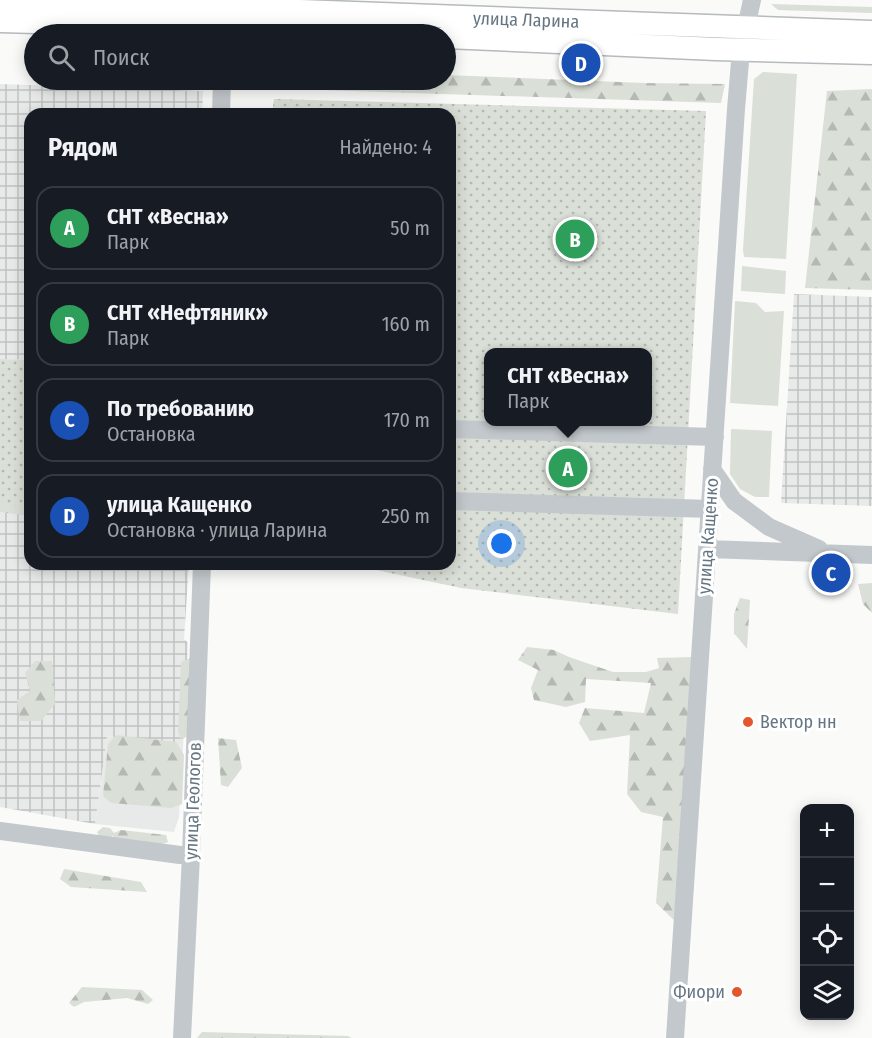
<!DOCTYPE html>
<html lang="ru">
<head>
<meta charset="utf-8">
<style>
	body { margin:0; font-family:"Fira Sans Condensed",sans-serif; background:#242831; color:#f1f3f6 }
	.controls { position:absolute; right:18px; bottom:18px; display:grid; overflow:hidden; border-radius:12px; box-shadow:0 3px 15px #0003 }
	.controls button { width:54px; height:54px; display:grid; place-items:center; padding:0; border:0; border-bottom:2px solid #363941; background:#171b24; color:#f1f3f6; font:30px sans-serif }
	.you { position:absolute; left:502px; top:544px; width:21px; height:21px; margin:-15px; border:4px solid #fff; border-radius:50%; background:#1a73e8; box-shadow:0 0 0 9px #1a73e833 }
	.badge { display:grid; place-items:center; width:39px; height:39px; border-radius:50%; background:#db2777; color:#fff; font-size:20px; font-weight:700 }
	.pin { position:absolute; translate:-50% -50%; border:3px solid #fff; box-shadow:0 2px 6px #0006 }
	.popup { position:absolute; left:484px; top:348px; width:168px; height:78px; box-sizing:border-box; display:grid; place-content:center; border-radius:12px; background:#171b24; filter:drop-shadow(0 2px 4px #0005); font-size:20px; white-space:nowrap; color:#9ea1a6 }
	.popup b { font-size:22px; color:#f1f3f6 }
	.popup::after { content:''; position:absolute; left:50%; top:100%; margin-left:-12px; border:12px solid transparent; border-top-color:#171b24 }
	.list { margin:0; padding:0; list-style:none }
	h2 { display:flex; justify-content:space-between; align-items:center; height:78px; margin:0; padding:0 24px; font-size:26px }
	h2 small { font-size:20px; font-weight:400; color:#9ea1a6 }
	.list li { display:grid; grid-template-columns:39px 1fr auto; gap:18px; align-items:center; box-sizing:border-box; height:84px; margin:0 12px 12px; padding:0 12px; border:2px solid #363941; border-radius:18px }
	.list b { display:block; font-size:22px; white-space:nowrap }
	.list p { margin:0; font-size:20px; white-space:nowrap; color:#9ea1a6 }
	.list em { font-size:20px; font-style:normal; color:#9ea1a6 }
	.icon { flex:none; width:33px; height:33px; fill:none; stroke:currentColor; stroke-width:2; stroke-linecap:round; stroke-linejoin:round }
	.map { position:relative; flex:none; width:872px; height:1038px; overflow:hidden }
	.search { position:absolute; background:#171b24; box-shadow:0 3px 15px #0003; left:24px; top:24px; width:432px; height:66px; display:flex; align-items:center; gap:15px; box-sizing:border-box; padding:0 21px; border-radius:33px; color:#9ea1a6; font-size:22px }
	.panel { position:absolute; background:#171b24; box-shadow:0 3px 15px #0003; left:24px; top:108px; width:432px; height:462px; border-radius:18px }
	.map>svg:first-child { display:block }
</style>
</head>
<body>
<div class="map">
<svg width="872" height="1038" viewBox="0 0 872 1038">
	<defs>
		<pattern id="industrial-grid" width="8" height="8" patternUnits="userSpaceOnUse" patternTransform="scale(1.5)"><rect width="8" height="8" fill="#e8e9e9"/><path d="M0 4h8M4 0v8" fill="none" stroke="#c0c1c2"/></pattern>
		<pattern id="forest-firs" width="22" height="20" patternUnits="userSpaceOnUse" patternTransform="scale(1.5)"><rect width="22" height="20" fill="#dadfd7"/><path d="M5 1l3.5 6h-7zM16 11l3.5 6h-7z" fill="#b4b9b4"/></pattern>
		<pattern id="garden-dots" width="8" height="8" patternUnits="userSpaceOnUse" patternTransform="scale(1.5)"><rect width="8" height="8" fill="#dadfd7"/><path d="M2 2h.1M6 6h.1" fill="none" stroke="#b4b9b4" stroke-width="1.8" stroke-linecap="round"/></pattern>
	</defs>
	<rect width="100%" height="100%" fill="#fafaf8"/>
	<path fill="#e8e9e9" d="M107,736L183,747L179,817L174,832L95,824Z"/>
	<path fill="url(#industrial-grid)" d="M0,84L203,91L202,114H30V360L0,359Z
		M794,294L872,297V506L781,503Z
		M0,504L30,508V564H189L184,639L188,643L183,747L107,736L95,824L0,807Z"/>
	<path fill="#dadfd7" d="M771,4L872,7V13L778,10Z
		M763,72L797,74L786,259L744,257L743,250L754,79Z
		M742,266L786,271L785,294L741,291Z
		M735,301L756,303L765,312L784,311L778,406L730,403Z
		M731,429L772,431L769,497H755L740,489L730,474Z"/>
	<path fill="url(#forest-firs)" d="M446,75L644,83L725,84L721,103L322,90L318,80H446Z
		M872,89V290L805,288L827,91Z
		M0,485L30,489V516L0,512Z
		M872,583V613L863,604L858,584Z
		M740,598L750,600L747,649L734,633V614Z
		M527,647L554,650L569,657L613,672H646L659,668L657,658L695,657L676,922L656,903L663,817L641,812L627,794L630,735L590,741L579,723L585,708L644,713L651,683L586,679L585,702L566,707L534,700L531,688L538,670L518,660Z
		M190,658L192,735L181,739L178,732L181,662Z
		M35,661H52L55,704L41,721H20L17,700L30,691L25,673Z
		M116,735L176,742L184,755L182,804L171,808L111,803L103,796L108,744Z
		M218,738L236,740L242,768L228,787L221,785Z
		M103,827L110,828L114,833L121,830L166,835L168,842L160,845L118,841L113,836L107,839L100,838L97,832Z
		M64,869L141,882L147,892L71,887L60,879Z
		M82,987L142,990L153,1000L148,1004L127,998L84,1002L74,1007L69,1003Z
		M202,1032L348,1036L352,1038H197Z"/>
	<path fill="url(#garden-dots)" fill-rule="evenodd" d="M274,99L706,111L678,614L461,588L348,564H450V114H272ZM488,352H648V422H488Z
		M0,359L30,360V508L0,504Z"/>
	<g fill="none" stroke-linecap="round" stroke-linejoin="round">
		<defs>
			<path id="major" d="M0,0L872,32
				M0,21L212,27L379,34
				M446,37L716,49L872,53"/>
		</defs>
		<use href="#major" stroke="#b5babe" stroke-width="25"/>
		<path stroke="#c3c8cc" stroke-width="18" d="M221,114L222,80
			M450,429L715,437
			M712,469L734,501L769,527L819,549
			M450,501L710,509
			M708,549L872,555
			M0,831L180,855H191
			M182,1038L191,855L202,564
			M675,1038L736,109L741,50L752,0"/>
		<use href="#major" stroke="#fff" stroke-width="22"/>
	</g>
	<g fill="#e4572e" stroke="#fff" stroke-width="2">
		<circle cx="748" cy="722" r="6"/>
		<circle cx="737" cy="992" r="6"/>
	</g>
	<g text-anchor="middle" stroke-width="6" stroke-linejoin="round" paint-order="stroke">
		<g font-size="18" fill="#657683" stroke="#fff">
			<text transform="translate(526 20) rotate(2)" y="6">улица Ларина</text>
			<text transform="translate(708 536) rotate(-86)" y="6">улица Кащенко</text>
			<text transform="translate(193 801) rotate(-88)" y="6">улица Геологов</text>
		</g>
		<g font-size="18" fill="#657683" stroke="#fff" text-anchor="start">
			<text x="760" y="728">Вектор нн</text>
			<text x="725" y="998" text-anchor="end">Фиори</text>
		</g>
	</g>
</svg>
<div class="controls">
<button>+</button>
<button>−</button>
<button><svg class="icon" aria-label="locate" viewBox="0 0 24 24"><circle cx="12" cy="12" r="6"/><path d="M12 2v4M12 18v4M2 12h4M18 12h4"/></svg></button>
<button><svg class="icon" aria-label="layers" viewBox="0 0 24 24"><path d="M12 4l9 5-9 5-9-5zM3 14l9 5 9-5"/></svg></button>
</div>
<div class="you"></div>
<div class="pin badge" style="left:568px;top:468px;background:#2e9e5b">A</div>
<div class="popup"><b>СНТ «Весна»</b>Парк</div>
<div class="pin badge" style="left:575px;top:239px;background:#2e9e5b">B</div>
<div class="pin badge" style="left:831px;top:573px;background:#1a4fb4">C</div>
<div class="pin badge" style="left:581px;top:63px;background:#1a4fb4">D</div>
<div class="search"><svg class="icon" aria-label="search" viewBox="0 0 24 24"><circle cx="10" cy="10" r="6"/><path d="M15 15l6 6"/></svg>Поиск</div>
<section class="panel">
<h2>Рядом<small>Найдено: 4</small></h2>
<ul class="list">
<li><span class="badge" style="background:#2e9e5b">A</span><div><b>СНТ «Весна»</b><p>Парк</p></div><em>50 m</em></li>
<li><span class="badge" style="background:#2e9e5b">B</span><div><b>СНТ «Нефтяник»</b><p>Парк</p></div><em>160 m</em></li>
<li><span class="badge" style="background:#1a4fb4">C</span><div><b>По требованию</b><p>Остановка</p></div><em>170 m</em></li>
<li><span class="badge" style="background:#1a4fb4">D</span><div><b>улица Кащенко</b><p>Остановка · улица Ларина</p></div><em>250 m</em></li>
</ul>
</section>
</div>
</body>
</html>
